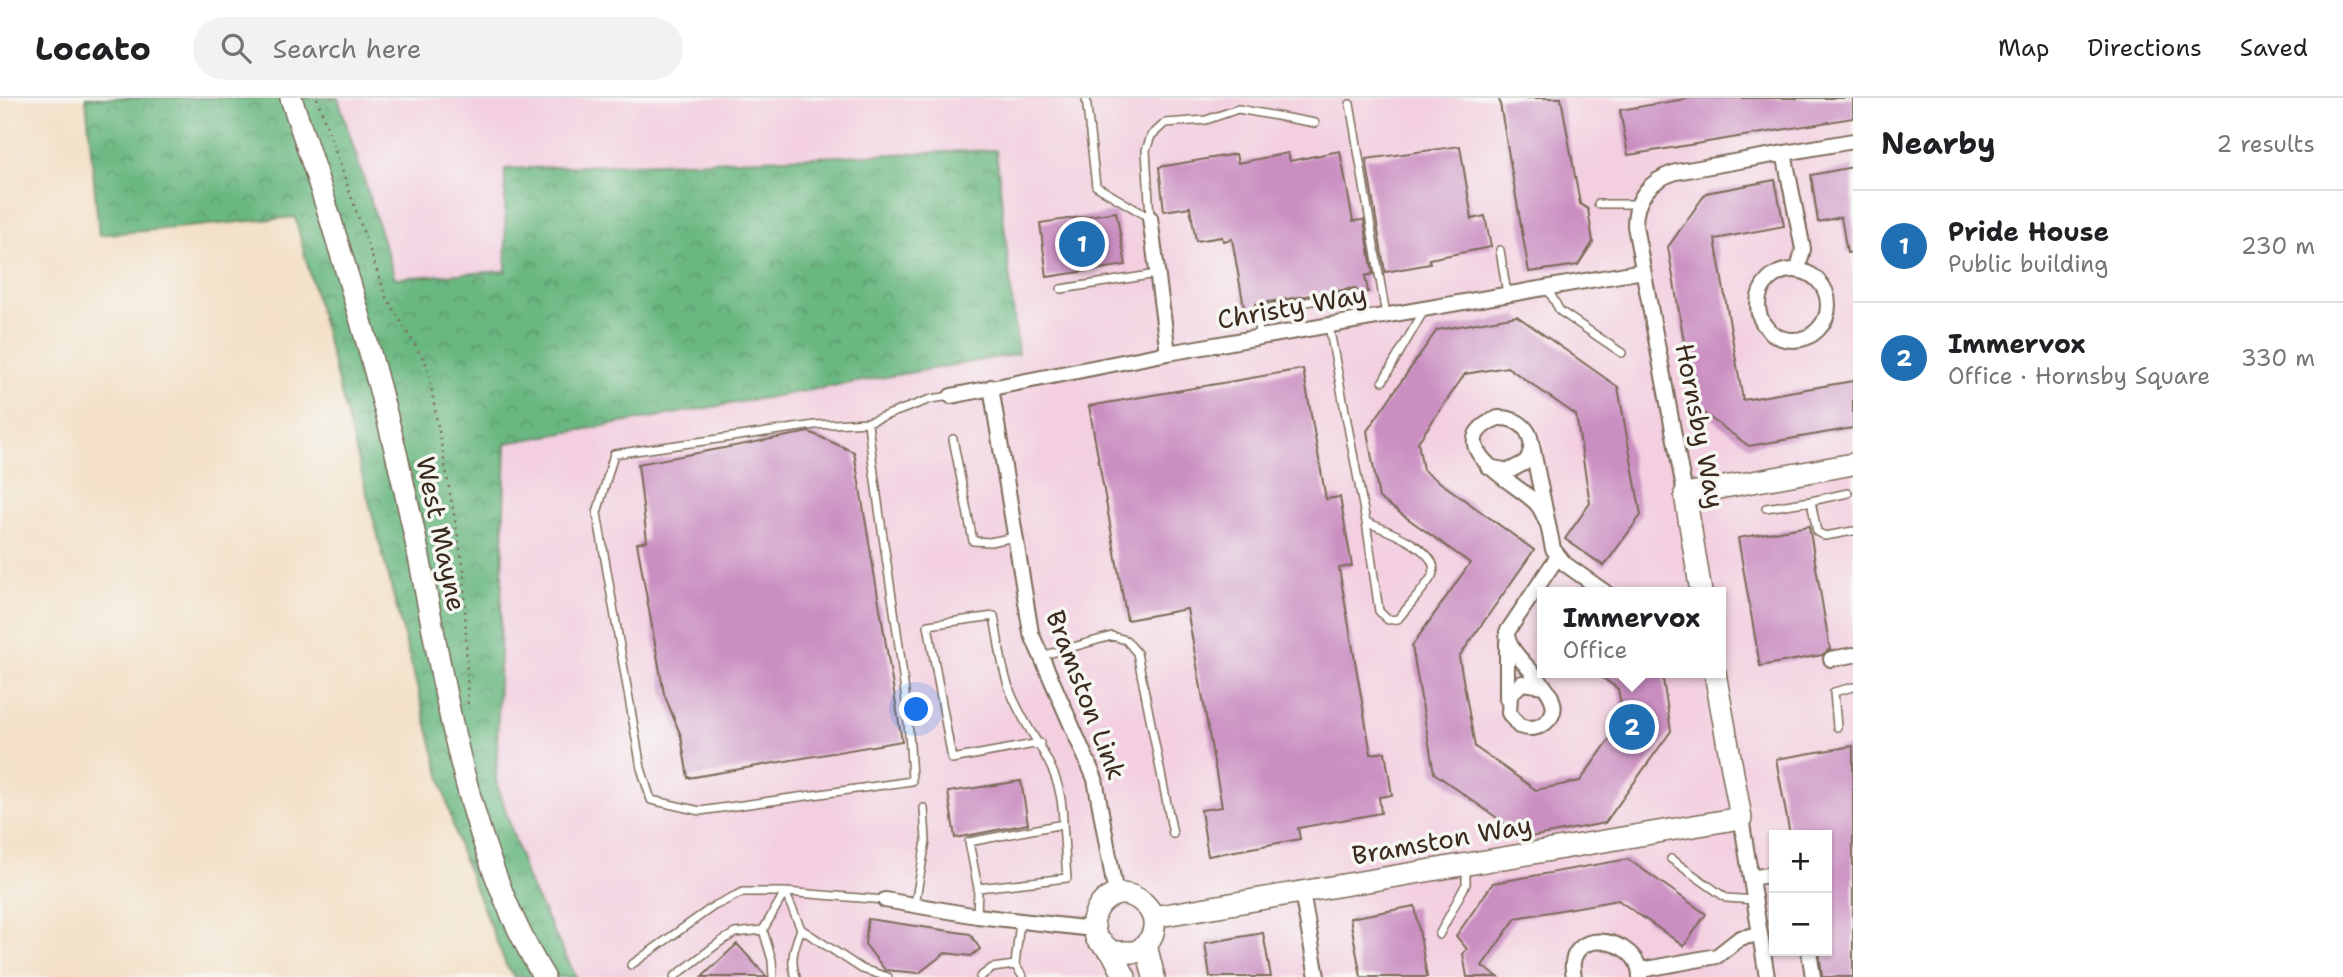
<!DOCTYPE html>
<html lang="en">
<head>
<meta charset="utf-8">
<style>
	body { margin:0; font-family:"Shantell Sans",sans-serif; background:#f2f2f2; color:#202124 }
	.controls { position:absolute; right:21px; bottom:21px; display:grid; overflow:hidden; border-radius:0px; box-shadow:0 2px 5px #0004 }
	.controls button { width:63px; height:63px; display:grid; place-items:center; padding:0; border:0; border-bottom:2px solid #e0e0e0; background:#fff; color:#202124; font:35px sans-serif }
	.you { position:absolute; left:917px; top:612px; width:24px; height:24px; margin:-18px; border:5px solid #fff; border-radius:50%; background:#1a73e8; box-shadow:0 0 0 10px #1a73e833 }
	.badge { display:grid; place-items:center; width:46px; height:46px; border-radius:50%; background:#1f6fb2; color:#fff; font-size:23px; font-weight:700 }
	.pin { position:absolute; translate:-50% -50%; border:4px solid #fff; box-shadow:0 2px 7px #0006 }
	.popup { position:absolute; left:1537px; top:489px; width:189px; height:91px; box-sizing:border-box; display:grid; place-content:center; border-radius:0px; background:#fff; filter:drop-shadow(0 2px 5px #0005); font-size:23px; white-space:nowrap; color:#757577 }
	.popup b { font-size:26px; color:#202124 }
	.popup::after { content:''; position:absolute; left:50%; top:100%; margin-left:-14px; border:14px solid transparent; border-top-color:#fff }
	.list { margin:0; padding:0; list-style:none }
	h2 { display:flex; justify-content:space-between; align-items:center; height:91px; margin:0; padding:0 28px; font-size:30px }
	h2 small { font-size:23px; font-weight:400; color:#757577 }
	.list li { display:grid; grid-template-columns:46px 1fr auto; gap:21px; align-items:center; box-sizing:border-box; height:112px; padding:0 28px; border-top:2px solid #e0e0e0 }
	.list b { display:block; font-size:26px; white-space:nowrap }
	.list p { margin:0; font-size:23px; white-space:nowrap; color:#757577 }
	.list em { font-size:23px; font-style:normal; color:#757577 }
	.icon { flex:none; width:38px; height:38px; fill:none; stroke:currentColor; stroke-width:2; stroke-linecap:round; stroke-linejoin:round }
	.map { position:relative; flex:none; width:1853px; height:879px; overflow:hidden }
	header { display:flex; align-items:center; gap:42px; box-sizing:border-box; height:98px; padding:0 35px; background:#fff; border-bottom:2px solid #e0e0e0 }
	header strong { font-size:33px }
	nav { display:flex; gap:38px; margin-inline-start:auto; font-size:24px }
	.search { width:490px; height:63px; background:#f2f2f2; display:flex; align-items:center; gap:18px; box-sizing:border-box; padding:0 24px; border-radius:38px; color:#757577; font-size:26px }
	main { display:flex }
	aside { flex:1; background:#fff }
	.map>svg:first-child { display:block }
</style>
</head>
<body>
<header>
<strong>Locato</strong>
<div class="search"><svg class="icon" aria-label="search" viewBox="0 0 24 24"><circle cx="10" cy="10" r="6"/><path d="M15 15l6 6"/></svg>Search here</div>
<nav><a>Map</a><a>Directions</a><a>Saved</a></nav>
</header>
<main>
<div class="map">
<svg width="1853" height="879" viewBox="0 0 1853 879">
	<defs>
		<pattern id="forest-crowns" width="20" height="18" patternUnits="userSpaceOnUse" patternTransform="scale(1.75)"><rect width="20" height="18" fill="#6ab881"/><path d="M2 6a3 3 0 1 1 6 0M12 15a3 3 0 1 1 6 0" fill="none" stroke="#589669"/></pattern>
	</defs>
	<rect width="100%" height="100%" fill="#f6f6f2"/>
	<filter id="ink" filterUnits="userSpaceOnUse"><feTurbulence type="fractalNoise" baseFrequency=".0143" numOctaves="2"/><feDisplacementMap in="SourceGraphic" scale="14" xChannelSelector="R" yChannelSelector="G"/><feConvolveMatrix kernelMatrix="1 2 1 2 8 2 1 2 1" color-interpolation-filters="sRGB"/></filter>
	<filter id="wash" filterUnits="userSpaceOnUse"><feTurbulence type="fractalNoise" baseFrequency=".00686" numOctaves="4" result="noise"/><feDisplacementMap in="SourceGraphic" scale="28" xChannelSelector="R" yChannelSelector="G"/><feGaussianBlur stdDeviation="1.57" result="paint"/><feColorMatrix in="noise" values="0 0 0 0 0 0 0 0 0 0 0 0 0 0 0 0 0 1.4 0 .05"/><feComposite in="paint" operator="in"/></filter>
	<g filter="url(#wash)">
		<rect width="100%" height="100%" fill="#f3e0c6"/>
		<path fill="#f3cfe0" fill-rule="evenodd" d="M338,0H1853V879H575L527,781L496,682L505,344L996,52L505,71L506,174L394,180ZM1543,494H1721V575H1543ZM1774,737H1827V853H1774Z"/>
		<path fill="url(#forest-crowns)" stroke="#527150" stroke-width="2" d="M86,0H338L395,180L506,173L505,71L996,52L1018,256L506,345L496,682L527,781L576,879H514L506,867L459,750L295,119L99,137Z"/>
		<g id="blocks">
			<path fill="#ca8ec1" d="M1499,0H1561L1580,106L1588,111L1593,144L1578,167L1529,174Z
				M1691,0H1853V20L1628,57L1620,12Z
				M1460,48L1472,121L1485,118L1491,149L1429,161L1430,166L1385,174L1366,61Z
				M1340,53L1353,123L1364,122L1373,176L1365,178L1368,194L1361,195L1354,190L1256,206L1251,214L1245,215L1232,141L1223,143L1222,139L1196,143L1190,109L1164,113L1159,69L1236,56L1238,65L1288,55L1290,63Z
				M1853,69V154L1847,155L1841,119L1818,124L1811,77Z
				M1775,82L1784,128L1715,141L1743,302L1853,283V330L1749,348L1695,309L1668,149L1706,95Z
				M1116,114L1126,167L1047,179L1040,125Z
				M1517,218L1618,289L1641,417L1604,468L1565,441L1590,405L1576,317L1507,269L1465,276L1418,344L1423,372L1534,452L1459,559L1475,649L1536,692L1580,683L1624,621L1618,591L1596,575H1662L1671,633L1605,725L1525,740L1434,675L1412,548L1470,465L1379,400L1367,333L1437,232Z
				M1303,271L1326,401L1340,399L1352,468L1339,470L1371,656L1385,654L1392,697L1379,699L1381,715L1298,730L1300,741L1208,758L1201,712L1222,709L1187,511L1127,522L1089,308Z
				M809,334L854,354L902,643L688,680L681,638L664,596L637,445L647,443L638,366Z
				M1809,428L1830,551L1822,557L1760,568L1738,440Z
				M1853,648V879H1822L1819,853H1827V737H1790L1776,661Z
				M1021,683L1028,726L955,740L948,694Z
				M1628,761L1706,816L1684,848L1618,802L1516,820L1482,868L1498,879H1467L1463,856L1467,851L1456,838L1493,785Z
				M1415,808L1427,879H1361L1350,820Z
				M868,821L970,836L980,851L971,858L945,855L919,875L885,872L865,846Z
				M1263,835L1271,879H1210L1205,845Z
				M737,846L767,879H702Z"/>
		</g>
	</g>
	<g filter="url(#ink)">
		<use href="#blocks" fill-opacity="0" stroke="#7b6a59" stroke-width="2"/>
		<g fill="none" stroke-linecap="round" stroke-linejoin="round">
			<defs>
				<path id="lane" d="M1086,0L1096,88L1150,120
					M1350,6L1386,217
					M1598,106H1638
					M1150,120L1146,52L1151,38L1165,25L1206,22L1238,11L1315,25
					M1500,152L1507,196
					M1547,190L1560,213L1622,255
					M1061,191L1157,176
					M1329,228L1366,424C1384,431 1444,453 1432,478C1423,493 1409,507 1398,521L1388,522L1379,513L1366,424
					M1259,239L1257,212L1355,196L1362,221
					M1383,283L1425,211
					M868,324C880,444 907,562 912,683L700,713L651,702L641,670L597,415L614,356L815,327L868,324L931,301L951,298
					M953,341L973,443L990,444L1015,439
					M1811,403L1848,395
					M1766,410L1811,403L1817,434L1825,438L1853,433
					M1041,558L1112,538L1126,542L1137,555L1173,736
					M1837,629L1834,594L1853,589
					M1040,645L952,661L928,527L994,518C999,545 1002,577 1014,602C1035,649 1063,668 1063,726
					M1671,761L1726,800L1755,802
					M915,806L926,743L924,710
					M977,818L978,790L969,744L1063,726L1067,780L978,790
					M1439,837L1466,786V767
					M631,867L714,808L743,794H785L801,831L862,871L888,879
					M1015,867L1023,879
					M674,879L720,844L735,835L763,832
					M773,879L772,862L763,832L785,794L885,802
					M796,879C789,862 795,847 801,831
					M980,879L992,870L1015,867L1020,823"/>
				<path id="street" d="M1784,55L1803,151L1798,172
					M1150,120L1168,255
					M1758 207a35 35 0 1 1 70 0a35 35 0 1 1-70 0Z
					M991,289L1031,535L1095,681L1116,797
					M951,298L1168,255L1643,173
					M1532,348L1553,451L1565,466L1605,494
					M1488,369L1509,373L1526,364C1540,341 1524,319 1498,320C1435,346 1518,386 1535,404C1541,409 1543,416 1546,423
					M1685,396L1635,128C1635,100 1650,82 1676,74L1853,43
					M1507,544V601
					M1831,561L1853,557
					M1544,588L1522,585L1510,597L1509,615L1519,628C1528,631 1537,631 1545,625C1578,598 1505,563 1507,534L1558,458
					M1741,720L1767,879
					M1751,780L1774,776
					M1302,794L1317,879
					M885,802L977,818L1093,831
					M1809,853L1813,879
					M1641,872L1717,858L1740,840L1760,836
					M1574,879C1562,826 1641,838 1640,879"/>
				<path id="secondary" d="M291,0C339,142 383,287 414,434C445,584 464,746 544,879
					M1701,494L1685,396L1853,366
					M1153,819L1741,720L1715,575
					M1146,847L1154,879
					M1112,854H1136C1189,821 1111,762 1093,822L1096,840L1112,854L1125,879"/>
			</defs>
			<use href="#lane" stroke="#7b6a59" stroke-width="10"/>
			<use href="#street" stroke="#7b6a59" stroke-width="18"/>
			<use href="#secondary" stroke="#7b6a59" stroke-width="24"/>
			<path stroke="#7b6a59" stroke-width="2.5" stroke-dasharray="2 5" stroke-linecap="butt" d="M317,0L386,199L427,267L464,473L468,611"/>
			<use href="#lane" stroke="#fff" stroke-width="7"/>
			<use href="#street" stroke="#fff" stroke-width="14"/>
			<use href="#secondary" stroke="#fff" stroke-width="21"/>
		</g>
	</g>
	<g text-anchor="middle" stroke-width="7" stroke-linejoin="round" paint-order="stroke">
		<g font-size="26" fill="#3b2a1e" stroke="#f6f6f2">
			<text transform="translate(1292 209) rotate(-10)" y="9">Christy Way</text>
			<text transform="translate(1700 328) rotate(79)" y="9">Hornsby Way</text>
			<text transform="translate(441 436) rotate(78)" y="9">West Mayne</text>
			<text transform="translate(1086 597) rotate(69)" y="9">Bramston Link</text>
			<text transform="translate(1442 742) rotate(-10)" y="9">Bramston Way</text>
		</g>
	</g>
</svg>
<div class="controls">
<button>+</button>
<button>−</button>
</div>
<div class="you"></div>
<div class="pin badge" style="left:1082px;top:146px">1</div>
<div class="pin badge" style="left:1632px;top:629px">2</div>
<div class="popup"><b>Immervox</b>Office</div>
</div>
<aside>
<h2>Nearby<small>2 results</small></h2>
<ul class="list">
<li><span class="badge">1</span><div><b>Pride House</b><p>Public building</p></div><em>230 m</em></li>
<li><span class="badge">2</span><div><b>Immervox</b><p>Office · Hornsby Square</p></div><em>330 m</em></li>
</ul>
</aside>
</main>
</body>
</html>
